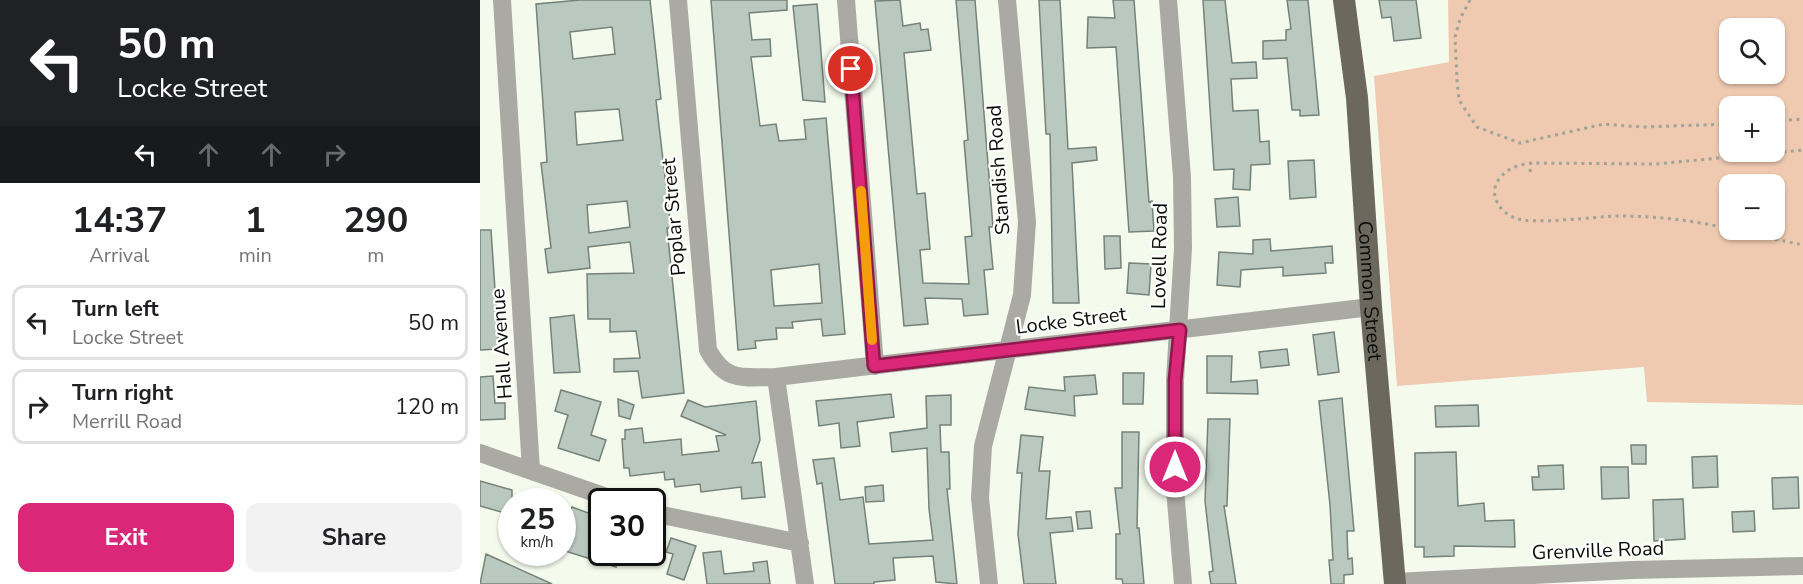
<!DOCTYPE html>
<meta charset="utf-8">
<style>
body{margin:0;font-family:"Nunito Sans",sans-serif;background:#f2f2f2;color:#202124;height:100vh;display:flex;flex-direction:column;font-size:22px;white-space:nowrap}
*{box-sizing:border-box;margin:0}
p{font-size:20px;color:#757577}
.icon{flex:none;width:33px;height:33px;fill:none;stroke:currentColor;stroke-width:2;stroke-linecap:round;stroke-linejoin:round}
.map{position:relative;flex:1;overflow:hidden}
.side{display:flex;flex-direction:column;background:#fff;width:480px}
.side>*{flex:none}
.top-card{background:#202124;color:#fff;overflow:hidden}
.tools{position:absolute;left:1239px;top:18px;display:grid;gap:12px}
.tools a{display:grid;place-items:center;width:66px;height:66px;border-radius:12px;background:#fff;box-shadow:0 2px 4px #0004;font-size:30px}
.speed{position:absolute;left:18px;top:488px;display:flex;gap:12px;font-size:30px;font-weight:700;text-align:center}
.speed>*{display:grid;place-content:center;width:78px;height:78px;border-radius:50%;background:#fff;box-shadow:0 2px 4px #0004;line-height:1}
.speed small{font-size:15px;font-weight:400}
.speed .limit{border:3px solid #111;border-radius:9px;background:#fff;color:#111}
.pin{position:absolute;display:grid;place-items:center;width:51px;height:51px;color:#fff;margin:-26px;border:3px solid #fff;border-radius:50%;box-shadow:0 2px 6px #0007}
.me{position:absolute;width:66px;margin:-33px;rotate:0deg;stroke-linejoin:round;filter:drop-shadow(0 0 4px #0008)}
.turn{display:flex;align-items:center;gap:21px;height:126px;padding:0 18px;font-size:27px}
.turn .icon{width:78px;height:78px;stroke-width:2.5}
.turn b{display:block;font-size:42px;line-height:51px}
.lanes{display:flex;align-items:center;height:57px;padding:0 18px;background:#0003;justify-content:center;gap:30px;direction:ltr}
.lanes .off{opacity:.35}
.eta{display:flex;justify-content:space-evenly;align-items:center;height:102px;text-align:center}
.eta b{font-size:36px;font-weight:700;line-height:42px}
.primary-button{display:flex;gap:12px;margin-top:auto;padding:12px 18px}
.primary-button a{flex:1;height:69px;border-radius:12px;background:#db2777;color:#fff;font-size:24px;font-weight:700;line-height:69px;text-align:center}
.primary-button a+a{background:#f2f2f2;color:#202124}
ul{padding:0;list-style:none}
li{display:flex;align-items:center;gap:18px;height:75px;margin:0 12px 9px;padding:0 6px;border:3px solid #e0e0e0;border-radius:12px}
li div{flex:1}
li b{display:block;font-size:22px}
li em{font-style:normal}
main{display:flex;flex:1;min-height:0}
.map>svg:first-child{display:block}
.green{fill:#f0cab0;fill-rule:evenodd}
.building{fill:#bac9c0;stroke:#74827a;stroke-width:1.5;fill-rule:evenodd}
.lines{fill:none;stroke-linecap:round;stroke-linejoin:round}
.path{stroke:#9fa499;stroke-width:3;stroke-dasharray:3 4.5;stroke-linecap:butt}
.minor{stroke:#aba9a3;stroke-width:18}
.major{stroke:#6c685e;stroke-width:22}
.route-casing{stroke:#8e194d;stroke-width:15}
.route{stroke:#db2777;stroke-width:10}
.slow{stroke:#f59e0b;stroke-width:10}
.labels{text-anchor:middle;stroke-width:4.5;stroke-linejoin:round;paint-order:stroke}
.street-label{font-size:20px;fill:#0b0d08;stroke:#fff}
</style>
<main>
<section class="side">
<div class="top-card">
<div class="turn"><svg class="icon" aria-label="left" viewBox="0 0 24 24"><path d="M17 20v-9H6M10 6l-5 5 5 5"/></svg><div><b>50 m</b>Locke Street</div></div>
<div class="lanes"><svg class="icon" aria-label="left" viewBox="0 0 24 24"><path d="M17 20v-9H6M10 6l-5 5 5 5"/></svg><svg class="icon off" aria-label="ahead" viewBox="0 0 24 24"><path d="M12 20V5M6 11l6-6 6 6"/></svg><svg class="icon off" aria-label="ahead" viewBox="0 0 24 24"><path d="M12 20V5M6 11l6-6 6 6"/></svg><svg class="icon off" aria-label="right" viewBox="0 0 24 24"><path d="M7 20v-9h11M14 6l5 5-5 5"/></svg></div>
</div>
<div class="eta">
<div><b>14:37</b><p>Arrival</p></div>
<div><b>1</b><p>min</p></div>
<div><b>290</b><p>m</p></div>
</div>
<ul>
<li><svg class="icon" aria-label="left" viewBox="0 0 24 24"><path d="M17 20v-9H6M10 6l-5 5 5 5"/></svg><div><b>Turn left</b><p>Locke Street</p></div><em>50 m</em></li>
<li><svg class="icon" aria-label="right" viewBox="0 0 24 24"><path d="M7 20v-9h11M14 6l5 5-5 5"/></svg><div><b>Turn right</b><p>Merrill Road</p></div><em>120 m</em></li>
</ul>
<div class="primary-button"><a>Exit</a><a>Share</a></div>
</section>
<div class="map">
<svg width="1323" height="584" viewBox="0 0 1323 584">
<rect width="100%" height="100%" fill="#f4faec"/>
<path class="green" d="M 968,0 L 1323,0 L 1323,405 L 1167,402 L 1164,367 L 917,386 L 894,76 L 969,62 ZM 1294,28 L 1294,74 L 1250,74 L 1250,28 ZM 1250,106 L 1294,106 L 1294,152 L 1250,152 ZM 1250,184 L 1294,184 L 1294,230 L 1250,230 Z"/>
<path class="building" d="M 100,0 L 170,0 L 181,99 L 176,100 L 191,228 L 187,228 L 204,393 L 162,398 L 158,371 L 134,372 L 134,359 L 160,358 L 156,331 L 130,332 L 130,319 L 108,319 L 107,274 L 154,273 L 150,242 L 108,247 L 110,268 L 68,273 L 65,249 L 71,248 L 61,163 L 67,162 L 56,4 ZM 132,27 L 135,54 L 93,59 L 90,32 ZM 139,109 L 143,140 L 97,145 L 95,112 ZM 147,201 L 150,227 L 109,233 L 107,205 Z
M 231,0 L 307,0 L 307,10 L 269,13 L 272,40 L 290,39 L 291,56 L 271,57 L 280,126 L 296,124 L 299,141 L 326,139 L 324,120 L 346,118 L 365,334 L 343,336 L 341,319 L 312,322 L 313,328 L 296,328 L 297,339 L 275,341 L 276,348 L 258,350 ZM 339,264 L 342,303 L 294,306 L 291,270 Z
M 420,0 L 423,26 L 440,23 L 441,30 L 448,29 L 451,50 L 424,53 L 437,194 L 445,193 L 450,249 L 440,250 L 443,283 L 489,284 L 485,237 L 492,236 L 484,141 L 488,140 L 476,0 L 495,0 L 513,227 L 509,227 L 513,269 L 504,270 L 508,314 L 484,316 L 482,299 L 445,298 L 448,324 L 424,326 L 395,1 Z
M 559,0 L 580,0 L 588,149 L 616,147 L 617,160 L 592,163 L 599,303 L 573,303 L 570,134 L 566,134 Z
M 633,0 L 654,0 L 669,202 L 672,201 L 674,231 L 649,232 L 636,47 L 607,48 L 608,17 L 635,18 Z
M 723,0 L 745,0 L 752,63 L 776,62 L 777,78 L 751,79 L 753,111 L 778,110 L 780,142 L 789,141 L 790,164 L 771,165 L 770,190 L 753,189 L 754,169 L 734,170 Z
M 807,0 L 828,0 L 839,115 L 820,116 L 820,110 L 812,110 L 807,58 L 783,59 L 783,41 L 806,40 L 806,30 L 811,29 Z
M 899,0 L 936,0 L 941,38 L 914,41 L 911,17 L 902,18 Z
M 337,4 L 340,39 L 345,102 L 323,100 L 313,6 Z
M 834,160 L 836,197 L 810,199 L 808,161 Z
M 758,197 L 760,226 L 737,227 L 735,199 Z
M 0,230 L 11,230 L 19,349 L 0,350 Z
M 624,236 L 640,236 L 641,268 L 625,269 Z
M 790,239 L 791,251 L 852,246 L 853,263 L 845,263 L 846,273 L 803,276 L 803,267 L 761,270 L 760,287 L 737,285 L 739,252 L 773,254 L 773,240 Z
M 649,263 L 671,264 L 669,295 L 647,293 Z
M 94,315 L 100,372 L 74,373 L 70,318 Z
M 854,332 L 859,372 L 838,375 L 833,335 Z
M 807,349 L 809,365 L 781,368 L 779,352 Z
M 727,356 L 752,356 L 751,382 L 777,380 L 778,394 L 727,393 Z
M 643,373 L 664,373 L 663,404 L 643,404 Z
M 615,375 L 617,394 L 594,396 L 595,416 L 545,409 L 549,387 L 585,391 L 584,377 Z
M 13,376 L 15,403 L 25,403 L 25,419 L 0,420 L 0,377 Z
M 81,390 L 121,402 L 111,435 L 126,440 L 119,461 L 78,448 L 88,415 L 75,411 Z
M 411,394 L 414,417 L 377,422 L 380,446 L 361,448 L 359,423 L 339,426 L 336,401 Z
M 471,395 L 471,425 L 460,425 L 461,452 L 469,452 L 470,489 L 467,489 L 477,584 L 456,582 L 453,556 L 413,558 L 415,580 L 394,582 L 394,584 L 355,584 L 342,483 L 337,484 L 333,460 L 354,458 L 360,500 L 383,497 L 389,544 L 453,540 L 449,509 L 447,448 L 412,452 L 410,433 L 447,428 L 446,396 Z
M 862,398 L 874,531 L 867,531 L 868,559 L 872,558 L 873,574 L 864,575 L 864,584 L 851,584 L 849,560 L 853,560 L 850,505 L 839,401 Z
M 138,399 L 154,405 L 150,419 L 139,416 Z
M 208,400 L 225,407 L 276,401 L 280,440 L 272,463 L 281,462 L 285,497 L 262,499 L 261,487 L 221,492 L 220,484 L 195,487 L 194,479 L 185,480 L 184,472 L 150,476 L 149,468 L 144,468 L 142,439 L 145,439 L 145,430 L 162,428 L 164,443 L 201,439 L 202,455 L 239,451 L 236,436 L 246,435 L 201,416 Z
M 998,405 L 999,426 L 956,427 L 955,406 Z
M 728,419 L 750,419 L 747,506 L 744,506 L 756,584 L 731,584 L 729,572 L 733,571 L 725,501 Z
M 642,432 L 659,432 L 657,528 L 659,528 L 664,584 L 643,584 L 642,579 L 636,579 L 636,534 L 640,534 L 635,488 L 642,488 Z
M 541,435 L 563,437 L 559,471 L 570,471 L 566,519 L 591,517 L 593,531 L 570,533 L 576,584 L 544,584 L 538,534 L 542,473 L 537,473 Z
M 1151,445 L 1166,445 L 1166,464 L 1152,464 Z
M 976,452 L 978,506 L 1004,503 L 1005,521 L 1034,520 L 1035,547 L 974,546 L 974,556 L 944,557 L 944,547 L 935,547 L 935,453 Z
M 1237,456 L 1238,487 L 1213,488 L 1212,457 Z
M 1083,465 L 1084,489 L 1053,490 L 1052,477 L 1059,477 L 1058,466 Z
M 1121,467 L 1148,467 L 1149,498 L 1122,499 Z
M 1318,477 L 1319,508 L 1293,509 L 1292,478 Z
M 0,481 L 32,490 L 32,515 L 0,506 Z
M 403,485 L 404,501 L 386,502 L 385,487 Z
M 1203,499 L 1205,539 L 1174,541 L 1173,500 Z
M 92,507 L 122,518 L 122,552 L 142,552 L 136,567 L 82,550 L 82,533 Z
M 610,511 L 612,528 L 598,529 L 596,512 Z
M 1274,511 L 1275,531 L 1253,532 L 1252,512 Z
M 191,538 L 216,546 L 204,580 L 187,574 L 193,554 L 186,552 Z
M 241,551 L 244,574 L 274,571 L 273,563 L 287,561 L 290,584 L 227,584 L 223,553 Z
M 6,554 L 72,584 L 0,584 Z"/>
<g class="lines">
<path class="path" d="M 990,0 L 980,19 L 975,37 L 977,80 L 979,100 L 997,127 L 1040,143 L 1124,124 L 1161,127 L 1250,124
M 1294,121 L 1323,119
M 1050,172 L 1051,163
M 1250,229 C 1213,220 1174,216 1136,216 C 1113,217 1053,225 1035,218 C 1019,212 1008,194 1019,179 C 1027,168 1039,165 1051,163 L 1176,164 L 1323,150
M 1251,230 L 1323,245"/>
<path class="minor" d="M 22,0 L 51,470
M 198,0 L 228,350 C 246,383 262,377 296,377 L 891,307
M 366,0 L 395,366
M 688,0 L 702,177 L 703,248 L 695,380 L 695,489 L 703,584
M 296,377 L 325,584
M 0,453 L 138,501
M 172,513 L 320,543
M 915,582 L 1152,570 L 1323,566
M 509,584 L 500,498 L 503,446 L 542,295 L 547,222 L 527,0"/>
<path class="major" id="s1" d="M 864,0 L 877,98 L 891,307 L 915,584"/>
</g>
<g class="lines">
<defs>
<path id="route" d="M 371,69 L 394,366 L 700,330 L 695,380 L 695,467"/>
</defs>
<use href="#route" class="route-casing"/>
<use href="#route" class="route"/>
<path class="slow" d="M 381,191 L 392,340"/>
</g>
<g class="labels">
<g class="street-label">
<text transform="translate(518 170) rotate(-94)" y="7">Standish Road</text>
<text transform="translate(193 217) rotate(-95)" y="7">Poplar Street</text>
<text transform="translate(679 256) rotate(-89)" y="7">Lovell Road</text>
<text dy="7" stroke="none"><textPath href="#s1" startOffset="292">Common Street</textPath></text>
<text transform="translate(591 320) rotate(-7)" y="7">Locke Street</text>
<text transform="translate(21 344) rotate(-94)" y="7">Hall Avenue</text>
<text transform="translate(1118 550) rotate(-2)" y="7">Grenville Road</text>
</g>
</g>
</svg>
<div class="tools">
<a><svg class="icon" aria-label="search" viewBox="0 0 24 24"><circle cx="10" cy="10" r="6"/><path d="M15 15l6 6"/></svg></a>
<a>+</a>
<a>−</a>
</div>
<div class="speed"><div>25<small>km/h</small></div><div class="limit">30</div></div>
<div class="pin" style="left:371px;top:69px;background:#d93025"><svg class="icon" aria-label="arrive" viewBox="0 0 24 24"><path d="M6 21V4h12l-3 4 3 4H6"/></svg></div>
<svg class="me" style="left:695px;top:467px" viewBox="-20 -20 40 40"><circle r="17" fill="#db2777" stroke="#fff" stroke-width="3"/><path d="M0-11L8 9 0 5-8 9z" fill="#fff"/></svg>
</div>
</main>
